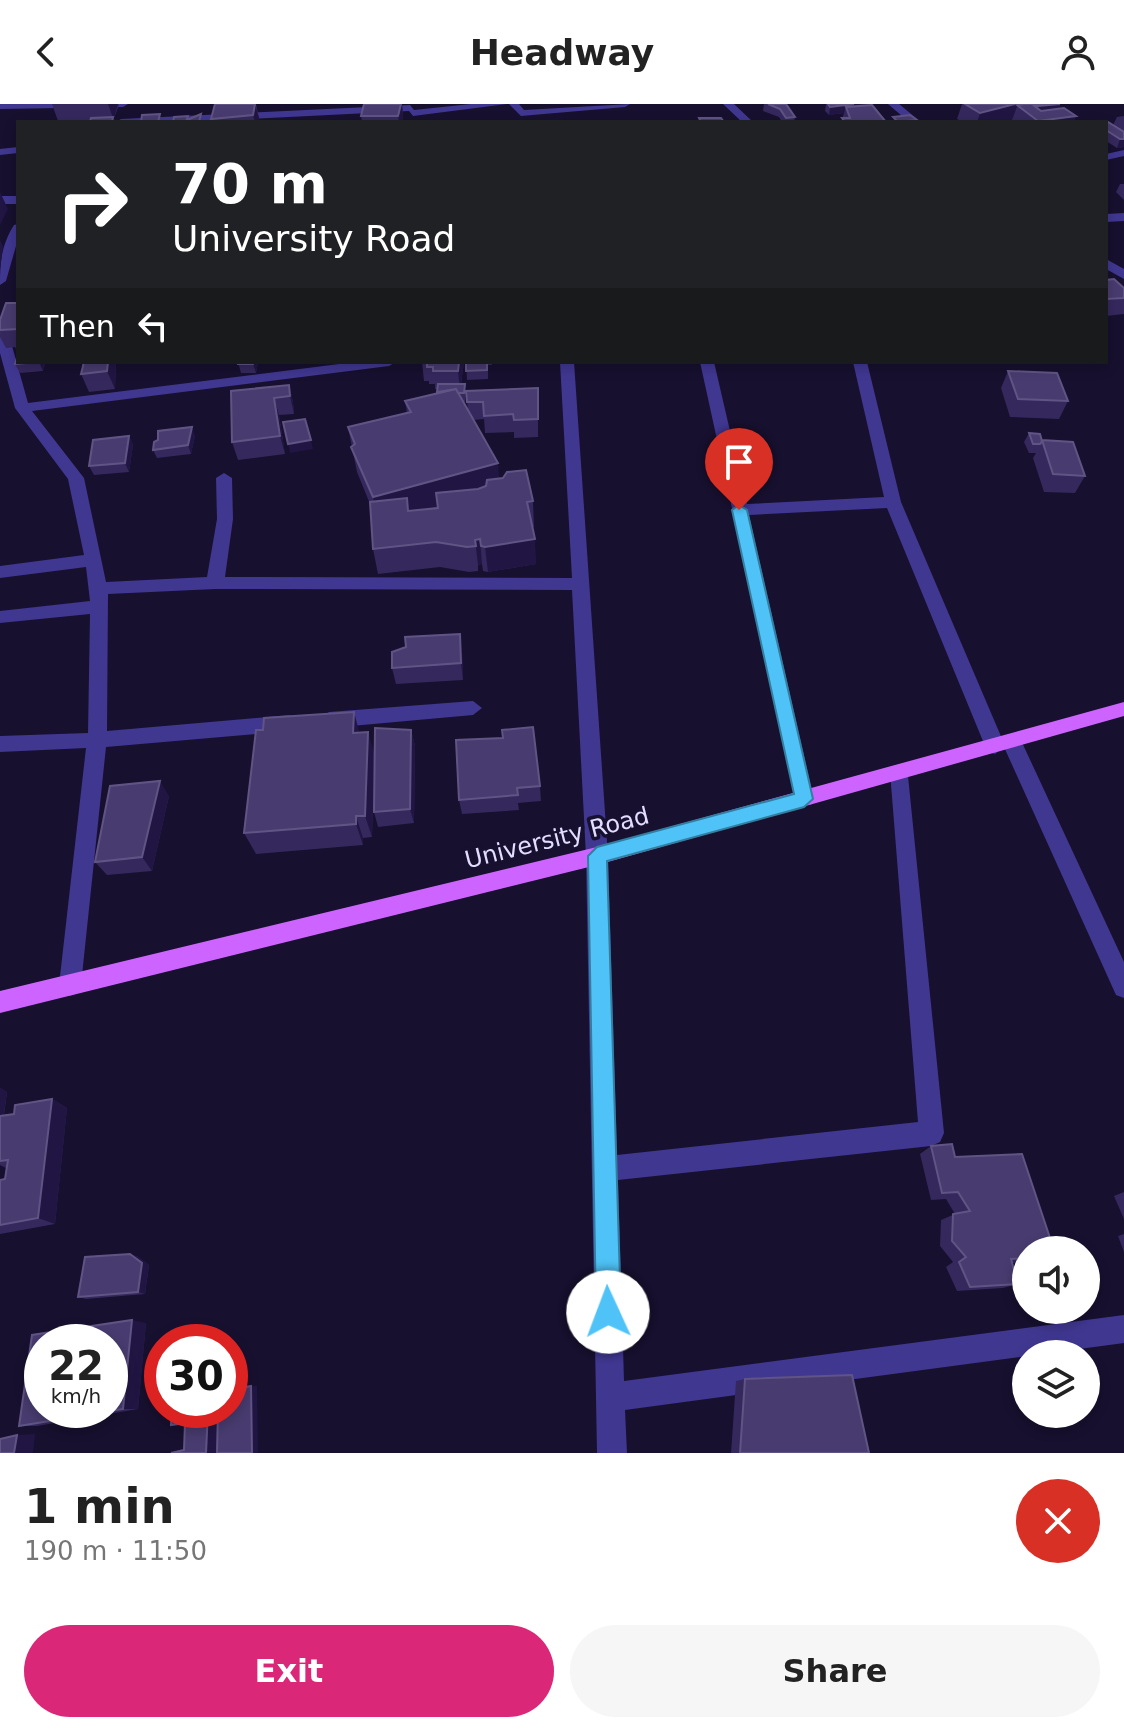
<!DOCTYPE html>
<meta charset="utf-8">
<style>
body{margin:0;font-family:"DejaVu Sans",sans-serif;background:#f6f6f6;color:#222;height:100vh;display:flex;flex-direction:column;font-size:30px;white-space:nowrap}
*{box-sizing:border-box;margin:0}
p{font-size:26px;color:#767676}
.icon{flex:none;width:44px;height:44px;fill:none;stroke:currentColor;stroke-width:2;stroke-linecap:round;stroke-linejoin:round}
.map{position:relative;height:1349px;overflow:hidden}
.panel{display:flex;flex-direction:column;background:#fff;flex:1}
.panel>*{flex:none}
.hud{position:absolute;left:16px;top:16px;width:1092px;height:244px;border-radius:0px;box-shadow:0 4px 12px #0003;background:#202124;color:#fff;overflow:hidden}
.fabs{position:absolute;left:1012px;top:1132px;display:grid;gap:16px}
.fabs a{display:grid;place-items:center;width:88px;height:88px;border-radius:50%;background:#fff;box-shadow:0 4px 12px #0003;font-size:40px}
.speed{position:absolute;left:24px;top:1220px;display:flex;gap:16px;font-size:40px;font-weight:700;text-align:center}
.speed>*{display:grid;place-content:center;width:104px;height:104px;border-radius:50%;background:#fff;box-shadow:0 4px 12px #0003;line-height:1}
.speed small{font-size:20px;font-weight:400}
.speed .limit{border:12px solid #d22;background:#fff;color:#111}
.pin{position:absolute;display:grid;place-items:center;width:68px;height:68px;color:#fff;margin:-82px -34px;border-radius:50% 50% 50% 0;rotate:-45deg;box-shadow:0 0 8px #0007}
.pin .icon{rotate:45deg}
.me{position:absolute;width:88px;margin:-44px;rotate:358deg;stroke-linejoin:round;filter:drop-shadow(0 0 6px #0008)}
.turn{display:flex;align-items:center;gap:28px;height:168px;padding:0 24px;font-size:36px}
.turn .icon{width:104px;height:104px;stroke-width:2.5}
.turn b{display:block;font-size:56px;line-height:68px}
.then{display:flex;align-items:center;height:76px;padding:0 24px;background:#0003;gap:16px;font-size:30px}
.round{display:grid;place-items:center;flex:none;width:84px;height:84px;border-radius:42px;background:#f6f6f6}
.summary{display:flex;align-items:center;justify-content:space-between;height:136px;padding:0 24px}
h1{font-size:48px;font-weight:700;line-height:60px}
.cta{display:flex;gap:16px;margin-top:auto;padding:16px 24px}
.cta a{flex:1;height:92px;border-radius:48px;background:#db2777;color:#fff;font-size:32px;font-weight:700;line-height:92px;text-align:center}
.cta a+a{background:#f6f6f6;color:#222}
header{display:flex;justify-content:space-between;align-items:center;height:104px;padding:0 24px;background:#fff;font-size:36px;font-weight:700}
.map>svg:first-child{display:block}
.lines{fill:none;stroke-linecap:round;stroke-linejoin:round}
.street{fill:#403791;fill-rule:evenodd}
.primary{fill:#ce64ff;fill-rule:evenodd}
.wall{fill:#35285d}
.shaded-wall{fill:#211643}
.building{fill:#483b6f;stroke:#605485;stroke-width:2;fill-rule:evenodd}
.route{fill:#4fc3f7;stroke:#337fa1;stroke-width:2}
.labels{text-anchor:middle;stroke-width:7;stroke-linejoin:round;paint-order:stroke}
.street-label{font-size:24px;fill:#e3ddff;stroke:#17102f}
</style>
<header><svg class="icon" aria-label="back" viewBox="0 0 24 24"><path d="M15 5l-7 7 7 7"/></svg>Headway<svg class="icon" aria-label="person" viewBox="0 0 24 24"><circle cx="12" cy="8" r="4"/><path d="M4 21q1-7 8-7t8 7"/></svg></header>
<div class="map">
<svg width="1124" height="1349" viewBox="0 0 1124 1349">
<rect width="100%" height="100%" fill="#17102f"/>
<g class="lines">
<path class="street" d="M 0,0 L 128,0 L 123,3 L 0,5 Z
M 471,0 L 507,0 L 413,12 L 409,7 L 186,18 L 116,18 L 121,15 L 410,1 L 414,6 Z
M 509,0 L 519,0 L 524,6 L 630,0 L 625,3 L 521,12 Z
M 723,0 L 734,0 L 753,18 L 742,18 Z
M 888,0 L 899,0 L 921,18 L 909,18 Z
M 18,43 L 18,49 L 0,51 L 0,45 Z
M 1124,46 L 1124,52 L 1106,56 L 1106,50 Z
M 0,92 L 18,92 L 18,100 L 0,100 Z
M 1124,109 L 1124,117 L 1106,118 L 1106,110 Z
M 18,120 L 18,135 L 6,177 L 0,181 C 0,158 1,142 14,121 Z
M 1106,155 L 1124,165 L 1124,175 L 1106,165 Z
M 0,220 L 7,224 L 28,299 L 355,258 L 396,258 L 389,262 L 32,307 L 84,374 L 106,478 L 207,473 L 217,415 L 216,374 L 224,369 L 232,374 L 233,415 L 225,473 L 572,474 L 560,258 L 574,258 L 608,752 L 617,1051 L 918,1018 L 890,668 L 893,662 L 907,662 L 944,1029 L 940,1038 L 931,1042 L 618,1076 L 624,1277 L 1124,1211 L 1124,1239 L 625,1306 L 627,1349 L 597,1349 L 586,752 L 572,486 L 215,485 L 108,490 L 107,627 L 290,611 L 300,619 L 290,627 L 106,643 L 81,881 L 78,889 L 70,892 L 62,889 L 59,881 L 86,644 L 0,648 L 0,632 L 88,629 L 90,510 L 0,519 L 0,507 L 90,497 L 86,463 L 0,474 L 0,462 L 84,451 L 68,375 L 15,304 L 0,249 Z
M 700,258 L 714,258 L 747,400 L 884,393 L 853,258 L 867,258 L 901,398 L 1003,637 L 1012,630 L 1019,632 L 1124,858 L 1124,894 L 1116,891 L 1004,643 L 995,650 L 988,648 L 985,642 L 887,404 L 749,411 L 814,695 L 811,701 L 797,701 Z
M 473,597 L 482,604 L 473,611 L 329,624 L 319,616 L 329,608 Z"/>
<path class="primary" d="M 1124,598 L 1124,612 L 597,761 L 0,909 L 0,887 L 597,743 Z"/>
</g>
<path class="wall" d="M 52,0 L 118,0 L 119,1 L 114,14 L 115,18 L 90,18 L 91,16 L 58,17 Z
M 256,0 L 259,14 L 259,18 L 212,18 L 211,15 Z
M 364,0 L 402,0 L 403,12 L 402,18 L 412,18 L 362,18 L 361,12 Z
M 764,0 L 786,0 L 795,13 L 794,18 L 782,18 L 779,13 L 763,7 Z
M 826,0 L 867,0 L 867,1 L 886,18 L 841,18 L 844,9 L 829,11 L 825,7 Z
M 962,0 L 1018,0 L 1017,1 L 1060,0 L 1059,4 L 1076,12 L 1073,18 L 1012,18 L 1012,16 L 1002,18 L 963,18 L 957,15 Z
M 1124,12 L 1124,43 L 1117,44 L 1106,37 L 1106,18 L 1113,21 L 1117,13 Z
M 1120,80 L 1124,80 L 1124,96 L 1116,88 Z
M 1106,176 L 1124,194 L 1124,210 L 1106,212 Z
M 18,199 L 18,250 L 15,243 L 6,244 L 0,233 L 0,216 Z
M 18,258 L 53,258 L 52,259 L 45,260 L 43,267 L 20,269 L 15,260 Z
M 81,258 L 116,258 L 115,285 L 89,288 L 81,270 L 83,262 Z
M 238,258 L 258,258 L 256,269 L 241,269 Z
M 422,258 L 464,258 L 461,280 L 465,280 L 465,298 L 463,298 L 468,306 L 466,287 L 538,284 L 538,333 L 514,334 L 514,328 L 485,329 L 484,315 L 473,316 L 499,374 L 533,397 L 534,423 L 532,423 L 536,460 L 488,468 L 483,467 L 482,460 L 478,461 L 478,467 L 469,468 L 440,463 L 378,470 L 373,445 L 370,400 L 357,368 L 348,323 L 407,309 L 405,297 L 437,289 L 437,285 L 435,285 L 435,280 L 429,280 L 429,277 L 424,277 Z
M 466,258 L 492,258 L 492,261 L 488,261 L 488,275 L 467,276 Z
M 1008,267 L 1068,297 L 1059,315 L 1010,313 L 1001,284 Z
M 289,281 L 293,298 L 294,310 L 279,311 L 285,350 L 238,356 L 232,338 L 231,287 Z
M 1029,329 L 1042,337 L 1085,372 L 1075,389 L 1044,388 L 1033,354 L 1036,349 L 1029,349 L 1024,338 Z
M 129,332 L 133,341 L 129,368 L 94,371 L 89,362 Z
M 195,332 L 191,350 L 157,354 L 153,346 Z
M 462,546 L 463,576 L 396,580 L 392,564 Z
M 411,626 L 415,642 L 414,719 L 378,723 L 374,708 L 374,671 L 372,733 L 363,734 L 363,741 L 256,750 L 244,729 L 360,629 L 375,650 Z
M 456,636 L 540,682 L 541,697 L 518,699 L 519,706 L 462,710 L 459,696 Z
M 169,692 L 152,767 L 107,771 L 95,758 Z
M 0,984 L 7,988 L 4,1011 L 14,1010 L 52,995 L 67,1004 L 55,1120 L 0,1130 L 0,1076 L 5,1075 L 6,1064 L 0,1061 Z
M 931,1042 L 955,1053 L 1026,1146 L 1026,1158 L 1012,1159 L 1018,1180 L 1003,1184 L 957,1187 L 946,1163 L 953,1158 L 940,1142 L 941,1116 L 955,1110 L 946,1095 L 931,1096 L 920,1050 Z
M 1124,1088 L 1124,1115 L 1114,1092 Z
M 1124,1130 L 1124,1148 L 1118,1132 Z
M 137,1152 L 149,1161 L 145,1190 L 86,1195 L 78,1193 Z
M 146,1219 L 138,1305 L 37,1322 L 19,1322 Z
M 745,1275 L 869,1349 L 731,1349 L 736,1277 Z"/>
<path class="shaded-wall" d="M 108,0 L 118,0 L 114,14 L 115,18 L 112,18 L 113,14 Z
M 255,0 L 259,14 L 259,18 L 255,18 L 253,11 Z
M 401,0 L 402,0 L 403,12 L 402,18 L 399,18 L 398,12 Z
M 854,0 L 867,0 L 865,7 L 846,3 L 844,9 L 829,11 L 830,3 Z
M 1015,0 L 1018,0 L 1012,16 L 1002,18 L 977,18 L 980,9 Z
M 1060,0 L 1057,8 L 1035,11 L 1038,2 Z
M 1076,12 L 1073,18 L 1038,18 Z
M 1120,35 L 1124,35 L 1124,43 L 1117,44 Z
M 0,88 L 8,105 L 0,121 Z
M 0,136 L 3,142 L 0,166 Z
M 39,258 L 44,258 L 45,260 L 43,267 Z
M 108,258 L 116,258 L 115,285 L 107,267 Z
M 254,258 L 258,258 L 256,269 L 253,260 Z
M 459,258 L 464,258 L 460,285 L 458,267 Z
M 289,281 L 293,298 L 294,310 L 290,292 Z
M 274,294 L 279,311 L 285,350 L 280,332 Z
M 192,323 L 195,332 L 191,350 L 188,341 Z
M 129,332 L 133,341 L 129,368 L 125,359 Z
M 311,336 L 313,345 L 290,349 L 288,340 Z
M 498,359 L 500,385 L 378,419 L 373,393 Z
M 480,435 L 482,460 L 478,461 L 475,436 Z
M 535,435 L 536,460 L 488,468 L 485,443 Z
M 460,530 L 462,546 L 463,576 L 461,559 Z
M 354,608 L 360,631 L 353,629 Z
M 411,626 L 415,642 L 414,719 L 410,705 Z
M 368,628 L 375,651 L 372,733 L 365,712 Z
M 160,677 L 169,692 L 152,767 L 142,753 Z
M 356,712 L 363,734 L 363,741 L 356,720 Z
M 0,984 L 7,988 L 0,1037 Z
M 52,995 L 67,1004 L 55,1120 L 38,1114 Z
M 130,1150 L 137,1152 L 149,1161 L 145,1190 L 138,1188 Z
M 132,1216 L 146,1219 L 138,1305 L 123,1305 Z
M 230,1267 L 239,1268 L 234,1280 L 230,1282 Z
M 251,1282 L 257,1282 L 258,1349 L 252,1349 Z
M 208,1306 L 220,1306 L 219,1349 L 206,1349 Z
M 35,1330 L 33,1349 L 14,1349 L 17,1331 Z"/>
<path class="building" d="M 215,0 L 255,0 L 253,11 L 211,15 Z
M 364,0 L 401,0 L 398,12 L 361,12 Z
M 768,0 L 786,0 L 795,13 L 786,14 L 780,5 Z
M 828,0 L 854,0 L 830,3 Z
M 965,0 L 1015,0 L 980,9 Z
M 1025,0 L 1032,0 L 1041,7 L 1064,4 L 1076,12 L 1038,17 L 1017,1 Z
M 1035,0 L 1060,0 L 1038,2 Z
M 872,1 L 886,18 L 845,18 L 842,14 L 850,14 L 846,3 Z
M 160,10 L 158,18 L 141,18 L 142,11 Z
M 201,10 L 199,18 L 187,18 L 187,16 Z
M 910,11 L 917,16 L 898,18 L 893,13 Z
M 188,12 L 186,18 L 173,18 L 174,13 Z
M 113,13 L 112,18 L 90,18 L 91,14 Z
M 699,14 L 721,14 L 724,18 L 701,18 Z
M 1106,18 L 1108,18 L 1124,28 L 1124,35 L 1120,35 L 1106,26 Z
M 1114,175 L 1124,184 L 1124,194 L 1106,195 L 1106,176 Z
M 6,199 L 18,199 L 18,225 L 0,226 L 0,216 Z
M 18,251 L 18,258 L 39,258 L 15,260 Z
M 84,258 L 108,258 L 107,267 L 81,270 Z
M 238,258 L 254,258 L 253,260 L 238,260 Z
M 422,258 L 459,258 L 458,267 L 433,267 L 433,263 L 427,263 L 427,259 L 422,259 Z
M 466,258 L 487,258 L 487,266 L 466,267 Z
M 1008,267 L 1057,269 L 1068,297 L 1018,295 Z
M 438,280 L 465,280 L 464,289 L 458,289 L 456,285 L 437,288 Z
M 289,281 L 290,292 L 274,294 L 280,332 L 232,338 L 231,287 Z
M 538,284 L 538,315 L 514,316 L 513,310 L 484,312 L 483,298 L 467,298 L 466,287 Z
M 456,285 L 498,359 L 373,393 L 351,343 L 355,340 L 348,323 L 411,308 L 405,297 Z
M 305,315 L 311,336 L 288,340 L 283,318 Z
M 192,323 L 188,341 L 153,346 L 154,338 L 158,336 L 158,327 Z
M 1029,329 L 1040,330 L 1042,337 L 1040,340 L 1033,340 Z
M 129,332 L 125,359 L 89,362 L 93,336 Z
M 1042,336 L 1073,338 L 1085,372 L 1053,370 Z
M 526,366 L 533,397 L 527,398 L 535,435 L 485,443 L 481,442 L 480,435 L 475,436 L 476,442 L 467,443 L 436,438 L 373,445 L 370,398 L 407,394 L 408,407 L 438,404 L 436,389 L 478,385 L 486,382 L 487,376 L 503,374 L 507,368 Z
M 460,530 L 461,559 L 392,564 L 392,548 L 406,543 L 405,533 Z
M 354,608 L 353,629 L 368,628 L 365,712 L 356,712 L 356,720 L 244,729 L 256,626 L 263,626 L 264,614 Z
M 533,623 L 540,682 L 517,684 L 518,691 L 459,696 L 456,636 L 503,634 L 502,626 Z
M 375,624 L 411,626 L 410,705 L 374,708 Z
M 160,677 L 142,753 L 95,758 L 110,682 Z
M 52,995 L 38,1114 L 0,1121 L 0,1076 L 5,1075 L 8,1056 L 0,1057 L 0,1012 L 14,1010 L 15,1001 Z
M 952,1040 L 955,1053 L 1022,1050 L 1054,1146 L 1026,1146 L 1026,1154 L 1011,1155 L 1018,1180 L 970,1183 L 959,1158 L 966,1153 L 952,1137 L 953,1110 L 970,1107 L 958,1088 L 942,1089 L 931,1042 Z
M 130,1150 L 142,1159 L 138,1188 L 78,1193 L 85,1153 Z
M 132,1216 L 123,1305 L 19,1322 L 32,1231 ZM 42,1238 L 110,1238 L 110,1306 L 42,1306 Z
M 852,1271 L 869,1349 L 740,1349 L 745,1275 Z
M 251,1282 L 252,1349 L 217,1349 L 218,1306 L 230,1306 L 230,1286 Z
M 172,1306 L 208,1306 L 206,1349 L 171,1349 L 184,1346 L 185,1319 L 171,1321 Z
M 17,1331 L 14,1349 L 0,1349 L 0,1335 Z"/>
<path class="route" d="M 739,401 L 747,406 L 813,695 L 804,703 L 607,757 L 621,1208 L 617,1216 L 608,1220 L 600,1216 L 596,1208 L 588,752 L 597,743 L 794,690 L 732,406 Z"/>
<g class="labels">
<g class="street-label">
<text transform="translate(557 734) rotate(-14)" y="8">University Road</text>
</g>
</g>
</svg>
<div class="fabs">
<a><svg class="icon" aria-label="sound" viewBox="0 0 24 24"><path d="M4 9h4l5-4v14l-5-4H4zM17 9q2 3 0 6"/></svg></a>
<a><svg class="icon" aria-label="layers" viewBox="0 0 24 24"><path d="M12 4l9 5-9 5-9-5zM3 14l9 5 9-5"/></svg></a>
</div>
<div class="speed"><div>22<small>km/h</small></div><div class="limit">30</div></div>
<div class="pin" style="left:739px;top:406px;background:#d93025"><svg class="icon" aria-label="arrive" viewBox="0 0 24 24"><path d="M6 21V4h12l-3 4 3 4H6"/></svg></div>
<svg class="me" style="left:608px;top:1208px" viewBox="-20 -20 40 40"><circle r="19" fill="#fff"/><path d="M0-13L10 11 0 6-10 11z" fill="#4fc3f7"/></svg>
<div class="hud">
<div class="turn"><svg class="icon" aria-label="right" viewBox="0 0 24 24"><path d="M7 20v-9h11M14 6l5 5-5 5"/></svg><div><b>70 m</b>University Road</div></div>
<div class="then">Then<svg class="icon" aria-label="left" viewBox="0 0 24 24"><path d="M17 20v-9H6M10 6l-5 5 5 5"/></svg></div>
</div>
</div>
<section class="panel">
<div class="summary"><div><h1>1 min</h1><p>190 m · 11:50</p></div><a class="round" style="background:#d93025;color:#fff"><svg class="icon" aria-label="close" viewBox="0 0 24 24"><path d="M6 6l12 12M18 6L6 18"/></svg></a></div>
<div class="cta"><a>Exit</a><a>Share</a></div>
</section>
